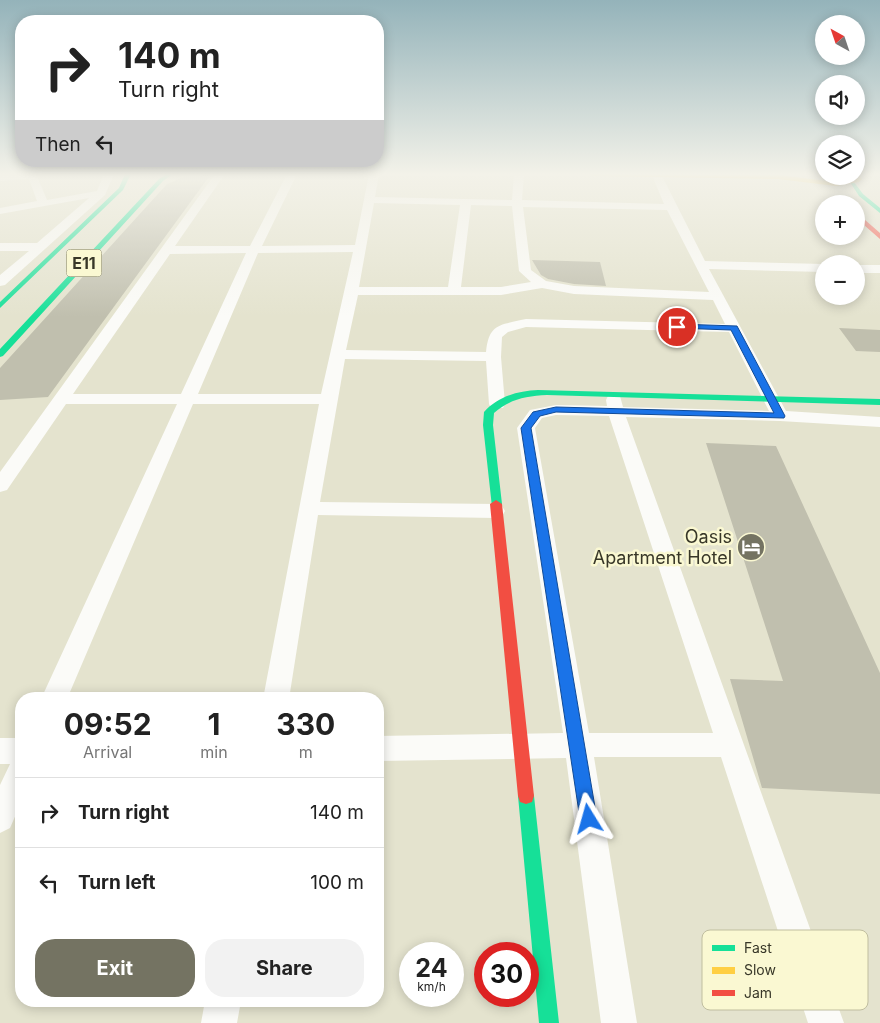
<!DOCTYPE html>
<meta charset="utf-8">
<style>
body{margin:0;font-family:Inter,sans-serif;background:#f2f2f2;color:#222;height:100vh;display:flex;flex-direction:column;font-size:19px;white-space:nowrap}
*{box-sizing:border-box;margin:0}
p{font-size:16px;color:#767676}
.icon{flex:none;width:28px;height:28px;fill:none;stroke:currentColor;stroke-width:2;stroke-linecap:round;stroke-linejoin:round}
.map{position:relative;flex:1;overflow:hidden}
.side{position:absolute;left:15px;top:692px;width:369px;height:315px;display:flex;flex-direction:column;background:#fff;border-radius:20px;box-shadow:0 2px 12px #0003}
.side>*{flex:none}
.banner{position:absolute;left:15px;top:15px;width:369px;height:152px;border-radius:20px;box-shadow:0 2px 12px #0003;background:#fff;color:#222;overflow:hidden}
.needle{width:32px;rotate:320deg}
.buttons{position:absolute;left:815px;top:15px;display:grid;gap:10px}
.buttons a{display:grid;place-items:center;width:50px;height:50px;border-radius:50%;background:#fff;box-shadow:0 2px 12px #0003;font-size:25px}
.speed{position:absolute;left:399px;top:942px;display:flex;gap:10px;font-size:25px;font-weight:700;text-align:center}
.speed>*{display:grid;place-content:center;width:65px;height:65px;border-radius:50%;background:#fff;box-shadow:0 2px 12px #0003;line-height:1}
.speed small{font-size:12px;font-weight:400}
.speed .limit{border:8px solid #d22;background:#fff;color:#111}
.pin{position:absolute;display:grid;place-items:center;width:42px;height:42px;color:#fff;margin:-21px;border:2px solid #fff;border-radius:50%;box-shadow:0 1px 5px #0007}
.me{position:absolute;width:55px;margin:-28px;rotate:352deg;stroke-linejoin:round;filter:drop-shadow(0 0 4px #0008)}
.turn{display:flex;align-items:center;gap:18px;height:105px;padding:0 20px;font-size:22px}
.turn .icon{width:65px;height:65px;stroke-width:2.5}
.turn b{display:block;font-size:35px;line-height:42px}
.then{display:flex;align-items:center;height:48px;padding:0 20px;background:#0003;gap:10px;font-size:19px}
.eta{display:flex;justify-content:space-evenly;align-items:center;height:85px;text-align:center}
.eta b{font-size:30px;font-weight:700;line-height:35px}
.cta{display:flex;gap:10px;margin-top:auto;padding:10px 20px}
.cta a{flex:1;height:58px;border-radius:20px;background:#747362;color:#fff;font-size:20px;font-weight:700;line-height:58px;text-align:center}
.cta a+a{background:#f2f2f2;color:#222}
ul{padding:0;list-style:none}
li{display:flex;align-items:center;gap:15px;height:70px;padding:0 20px;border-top:1px solid #e0e0e0}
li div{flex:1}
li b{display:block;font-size:19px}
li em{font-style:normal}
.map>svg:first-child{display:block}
.building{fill:#c0bfae}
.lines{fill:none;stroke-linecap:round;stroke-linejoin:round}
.street{fill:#fbfbf8;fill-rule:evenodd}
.fast{fill:#16e098;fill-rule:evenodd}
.slow{fill:#ffcf43;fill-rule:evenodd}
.jam{fill:#f24e42;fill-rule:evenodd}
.route{fill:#1a73e8;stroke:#114b97}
.labels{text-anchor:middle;stroke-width:5;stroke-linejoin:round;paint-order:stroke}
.shield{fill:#faf8d2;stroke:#72715b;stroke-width:1}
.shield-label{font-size:16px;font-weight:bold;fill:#383728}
.poi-label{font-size:18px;fill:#383728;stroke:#faf8d2;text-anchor:end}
.key{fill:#faf8d2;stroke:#c0be9f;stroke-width:1}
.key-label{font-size:14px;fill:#383728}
</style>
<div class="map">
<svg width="880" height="1023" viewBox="0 0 880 1023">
<rect width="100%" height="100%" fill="#e4e3ce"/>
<path class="building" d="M 211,174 L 48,397 L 0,400 L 0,368 L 167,184 L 181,178 Z
M 532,260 L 600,262 L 606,286 L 574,284 L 548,279 L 541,275 Z
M 839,328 L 880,330 L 880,352 L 856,351 Z
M 706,443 L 776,446 L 880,673 L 880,794 L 762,788 L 730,679 L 783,681 Z"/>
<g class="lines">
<path class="street" d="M 36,174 L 47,200 L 97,191 L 104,174 L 114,174 L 105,195 L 5,285 L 0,286 L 0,275 L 29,251 L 0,251 L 0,243 L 37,243 L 89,198 L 0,214 L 0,208 L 37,201 L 29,179 L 0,181 L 0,175 Z
M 215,174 L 225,174 L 175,246 L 250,246 L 287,174 L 297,174 L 262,246 L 355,245 L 369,174 L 379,174 L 375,197 L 512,200 L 514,174 L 524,174 L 522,200 L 664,204 L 652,175 L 661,174 L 705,261 L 824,264 L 824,272 L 709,269 L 786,411 L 880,417 L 880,427 L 780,421 L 626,417 L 844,1023 L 808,1023 L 721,757 L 594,757 L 637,1023 L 601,1023 L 566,758 L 378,761 L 378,736 L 563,733 L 517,428 L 530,410 L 556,405 L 607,406 L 606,400 L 608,396 L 620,396 L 623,407 L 769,411 L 729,332 L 526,327 L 508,332 L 502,337 L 501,357 L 505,404 L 503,408 L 491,408 L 489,404 L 486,361 L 345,359 L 320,502 L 495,504 L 502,506 L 505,511 L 502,516 L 495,518 L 318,515 L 289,699 L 263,699 L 319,404 L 193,404 L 67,699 L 41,699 L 177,404 L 66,404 L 7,490 L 0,492 L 0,472 ZM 374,203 L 460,205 L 448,287 L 359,287 ZM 471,205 L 512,206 L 519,271 L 531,282 L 501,287 L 461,287 ZM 523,207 L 667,210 L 709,292 L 574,286 L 546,281 L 531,270 ZM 353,252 L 321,394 L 198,394 L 258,253 ZM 246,253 L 181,394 L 73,394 L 170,254 ZM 542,288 L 574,294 L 713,300 L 725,324 L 526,319 C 500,325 489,323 486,352 L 346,350 L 358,295 L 501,295 ZM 556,415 L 609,416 L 713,733 L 589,733 L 535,428 L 542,418 Z
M 856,265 L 880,265 L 880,273 L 856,273 Z
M 0,738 L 21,738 L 21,803 L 10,828 L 0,833 L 0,785 L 10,764 L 0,764 Z
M 205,1001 L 241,1001 L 237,1023 L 201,1023 Z"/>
<path class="fast" d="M 125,174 L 131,174 L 123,190 L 0,308 L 0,302 L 119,188 Z
M 167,174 L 173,174 L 163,181 L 3,356 L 0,357 L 0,349 L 159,179 Z
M 850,182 L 854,182 L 863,194 L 880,208 L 880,213 L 859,196 Z
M 538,390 L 880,399 L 880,405 L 547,395 C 526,396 510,399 494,413 L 493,425 L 502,504 L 500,507 L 492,507 L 483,425 L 484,412 C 498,396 518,391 538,390 Z
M 526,788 L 532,790 L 534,796 L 559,1023 L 539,1023 L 518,796 L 520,790 Z"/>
<path class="slow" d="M 589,174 L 778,175 L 836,182 L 855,180 L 855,176 L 859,174 L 862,179 L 859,182 L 836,186 L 778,179 L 592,176 Z"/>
<path class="jam" d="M 856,212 L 880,233 L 880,239 L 856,218 Z
M 496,500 L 502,504 L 534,796 L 532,802 L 526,804 L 520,802 L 518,796 L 490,504 Z"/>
</g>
<linearGradient id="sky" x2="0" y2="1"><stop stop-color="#94b3ba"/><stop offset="0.55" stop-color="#f3f2e9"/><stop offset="1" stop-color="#f3f2e9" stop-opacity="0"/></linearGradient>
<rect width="880" height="317" fill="url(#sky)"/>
<path class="route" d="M 677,324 L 737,326 L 785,416 L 784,418 L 556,412 L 540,416 L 531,428 L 597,819 L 595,825 L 589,827 L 583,825 L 580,819 L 521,428 L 533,412 L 556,407 L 774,413 L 731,330 L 675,328 L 675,325 Z"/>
<defs>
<symbol id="hotel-disc" viewBox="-11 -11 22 22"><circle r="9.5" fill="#747362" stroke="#faf8d2"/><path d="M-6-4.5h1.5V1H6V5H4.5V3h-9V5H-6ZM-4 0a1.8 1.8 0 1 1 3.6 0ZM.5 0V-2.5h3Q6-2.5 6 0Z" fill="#fff"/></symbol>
</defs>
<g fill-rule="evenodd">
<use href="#hotel-disc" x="735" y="531" width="32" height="32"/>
</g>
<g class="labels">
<rect class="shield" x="66.5" y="249.5" width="35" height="27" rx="4"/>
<g class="shield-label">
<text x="84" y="269">E11</text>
</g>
<g class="poi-label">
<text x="732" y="543">Oasis<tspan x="732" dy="21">Apartment Hotel</tspan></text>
</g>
</g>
<rect x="702" y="930" width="166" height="80" rx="8" class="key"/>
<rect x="712" y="945" width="23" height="6" fill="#16e098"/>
<rect x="712" y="967" width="23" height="7" fill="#ffcf43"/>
<rect x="712" y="990" width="23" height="6" fill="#f24e42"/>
<g class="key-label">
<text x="744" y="953">Fast</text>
<text x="744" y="975">Slow</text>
<text x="744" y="998">Jam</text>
</g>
</svg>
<div class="buttons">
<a><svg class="needle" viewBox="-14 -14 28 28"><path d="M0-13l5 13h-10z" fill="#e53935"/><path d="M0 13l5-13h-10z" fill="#767676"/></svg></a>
<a><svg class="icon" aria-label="sound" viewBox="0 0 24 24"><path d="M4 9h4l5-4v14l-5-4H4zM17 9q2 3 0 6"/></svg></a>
<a><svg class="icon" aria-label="layers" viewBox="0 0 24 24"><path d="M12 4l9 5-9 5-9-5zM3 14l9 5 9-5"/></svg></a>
<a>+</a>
<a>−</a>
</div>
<div class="speed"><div>24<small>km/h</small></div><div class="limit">30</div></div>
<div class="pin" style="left:677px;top:327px;background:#d93025"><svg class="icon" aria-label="arrive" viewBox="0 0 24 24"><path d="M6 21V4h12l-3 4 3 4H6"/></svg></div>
<svg class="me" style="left:589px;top:819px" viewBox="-20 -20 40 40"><path d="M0-17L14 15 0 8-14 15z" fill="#1a73e8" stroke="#fff" stroke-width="4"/></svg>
<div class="banner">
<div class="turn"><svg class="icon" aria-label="right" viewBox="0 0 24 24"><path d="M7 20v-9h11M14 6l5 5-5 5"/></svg><div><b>140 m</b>Turn right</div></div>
<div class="then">Then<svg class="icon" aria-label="left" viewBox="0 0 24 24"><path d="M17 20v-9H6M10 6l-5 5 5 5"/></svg></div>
</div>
<section class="side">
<div class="eta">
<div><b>09:52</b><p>Arrival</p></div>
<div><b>1</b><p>min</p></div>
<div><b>330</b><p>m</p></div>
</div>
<ul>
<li><svg class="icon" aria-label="right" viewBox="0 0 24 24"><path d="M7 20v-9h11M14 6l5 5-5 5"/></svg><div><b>Turn right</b></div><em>140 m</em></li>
<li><svg class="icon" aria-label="left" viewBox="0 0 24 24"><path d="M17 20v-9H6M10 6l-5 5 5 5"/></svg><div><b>Turn left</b></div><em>100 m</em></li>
</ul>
<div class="cta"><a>Exit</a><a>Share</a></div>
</section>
</div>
